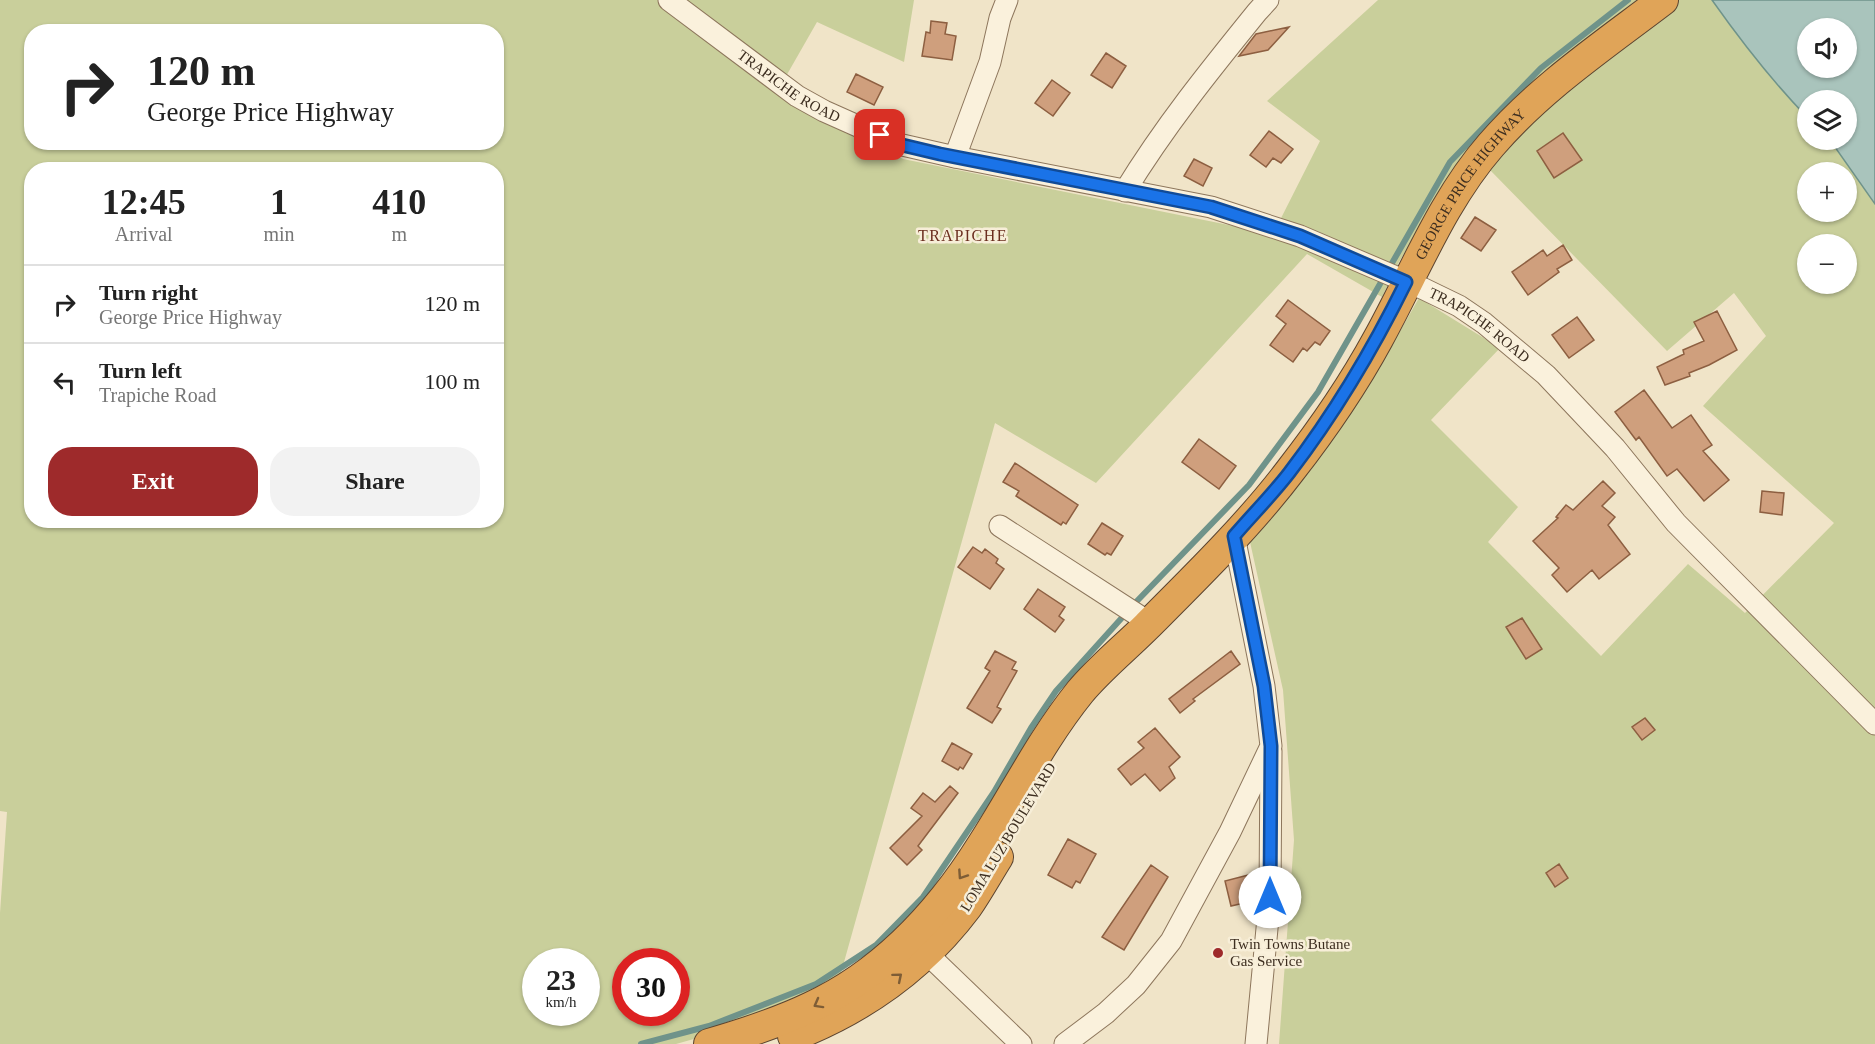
<!DOCTYPE html>
<meta charset="utf-8">
<style>
body{margin:0;font-family:"Times New Roman",serif;background:#f2f2f2;color:#222;height:100vh;display:flex;flex-direction:column;font-size:22px;white-space:nowrap}
*{box-sizing:border-box;margin:0}
p{font-size:20px;color:#767676}
.icon{flex:none;width:33px;height:33px;fill:none;stroke:currentColor;stroke-width:2;stroke-linecap:round;stroke-linejoin:round}
.map{position:relative;flex:1;overflow:hidden}
.details{position:absolute;left:24px;top:162px;width:480px;height:366px;display:flex;flex-direction:column;background:#fff;border-radius:24px;box-shadow:0 2px 4px #0004}
.details>*{flex:none}
.hud{position:absolute;left:24px;top:24px;width:480px;height:126px;border-radius:24px;box-shadow:0 2px 4px #0004;background:#fff;color:#222;overflow:hidden}
.controls{position:absolute;left:1797px;top:18px;display:grid;gap:12px}
.controls a{display:grid;place-items:center;width:60px;height:60px;border-radius:50%;background:#fff;box-shadow:0 2px 4px #0004;font-size:30px}
.speed{position:absolute;left:522px;top:948px;display:flex;gap:12px;font-size:30px;font-weight:700;text-align:center}
.speed>*{display:grid;place-content:center;width:78px;height:78px;border-radius:50%;background:#fff;box-shadow:0 2px 4px #0004;line-height:1}
.speed small{font-size:15px;font-weight:400}
.speed .limit{border:9px solid #d22;background:#fff;color:#111}
.pin{position:absolute;display:grid;place-items:center;width:51px;height:51px;color:#fff;margin:-26px;border-radius:12px;box-shadow:0 3px 9px #0006}
.me{position:absolute;width:66px;margin:-33px;rotate:0deg;stroke-linejoin:round;filter:drop-shadow(0 0 4px #0008)}
.turn{display:flex;align-items:center;gap:21px;height:126px;padding:0 24px;font-size:27px}
.turn .icon{width:78px;height:78px;stroke-width:2.5}
.turn b{display:block;font-size:42px;line-height:51px}
.eta{display:flex;justify-content:space-evenly;align-items:center;height:102px;text-align:center}
.eta b{font-size:36px;font-weight:700;line-height:42px}
.button{display:flex;gap:12px;margin-top:auto;padding:12px 24px}
.button a{flex:1;height:69px;border-radius:24px;background:#9e2a2b;color:#fff;font-size:24px;font-weight:700;line-height:69px;text-align:center}
.button a+a{background:#f2f2f2;color:#222}
ul{padding:0;list-style:none}
li{display:flex;align-items:center;gap:18px;height:78px;padding:0 24px;border-top:2px solid #e0e0e0}
li div{flex:1}
li b{display:block;font-size:22px}
li em{font-style:normal}
.map>svg:first-child{display:block}
.green{fill:#c9cf9b;fill-rule:evenodd}
.water{fill:#a9c4bc;stroke:#6f938a;stroke-width:1.5;fill-rule:evenodd}
.lines{fill:none;stroke-linecap:round;stroke-linejoin:round}
.stream{stroke:#6f938a;stroke-width:6}
.building{fill:#cf9f7d;stroke:#8d5f41;stroke-width:1.5}
.minor-casing{stroke:#8d765c;stroke-width:23}
.highway-casing{stroke:#5b4430;stroke-width:32}
.minor{stroke:#faf1dc;stroke-width:21}
.highway{stroke:#e0a458;stroke-width:30}
.oneway{stroke:#7e5d36}
.route-casing{stroke:#114b97;stroke-width:15}
.route{stroke:#1a73e8;stroke-width:10}
.poi-dot{fill:#9e2a2b;stroke:#f7eed8;stroke-width:2}
.labels{text-anchor:middle;stroke-width:5;stroke-linejoin:round;paint-order:stroke}
.street-label{font-size:15px;fill:#3d2e20;stroke:#f7eed8}
.poi-label{font-size:15px;fill:#3d2e20;stroke:#f7eed8;text-anchor:start}
.neighbourhood-label{font-size:16px;letter-spacing:1.5px;fill:#6b2e1e;stroke:#f7eed8}
</style>
<div class="map">
<svg width="1875" height="1044" viewBox="0 0 1875 1044">
<rect width="100%" height="100%" fill="#f0e4c8"/>
<path class="green" d="M 0,0 L 914,0 L 904,62 L 817,22 L 777,92 L 903,159 L 1273,234 L 1320,141 L 1267,101 L 1378,0 L 1712,0 C 1741,41 1772,81 1807,117 L 1808,140 L 1830,140 L 1875,204 L 1875,1044 L 1279,1044 L 1294,840 L 1283,690 L 1250,542 C 1319,470 1370,384 1419,298 L 1500,348 L 1431,420 L 1518,507 L 1488,542 L 1601,656 L 1688,564 L 1745,613 L 1834,523 L 1703,406 L 1766,336 L 1734,293 L 1667,351 L 1490,170 L 1526,128 L 1590,37 L 1511,101 L 1462,157 L 1399,262 L 1382,297 L 1307,254 L 1096,483 L 995,423 L 839,980 L 726,1030 L 676,1044 L 0,1044 L 0,913 L 7,812 L 0,811 ZM 32,32 L 496,32 L 496,142 L 32,142 ZM 32,170 L 496,170 L 496,520 L 32,520 ZM 1808,172 L 1846,172 L 1846,212 L 1808,212 ZM 1808,244 L 1846,244 L 1846,284 L 1808,284 ZM 536,962 L 586,962 L 586,1012 L 536,1012 ZM 626,962 L 676,962 L 676,1012 L 626,1012 Z"/>
<path class="water" d="M 1712,0 L 1875,0 L 1875,204 L 1830,140 L 1846,140 L 1846,100 L 1808,100 L 1807,117 C 1772,81 1741,41 1712,0 ZM 1808,28 L 1846,28 L 1846,68 L 1808,68 Z"/>
<g class="lines">
<path class="stream" d="M 641,1044 L 709,1026 L 816,984 L 876,945 L 923,897 L 994,792 L 1031,728 L 1056,691 L 1137,601 L 1249,485 L 1318,392 L 1450,162 L 1541,68 L 1628,0"/>
</g>
<path class="building" d="M 931,21 L 947,23 L 945,34 L 956,36 L 952,60 L 922,56 L 926,32 L 930,33 Z
M 1289,27 L 1268,50 L 1239,56 L 1256,34 Z
M 1106,53 L 1126,66 L 1112,88 L 1091,75 Z
M 856,74 L 883,87 L 874,105 L 847,92 Z
M 1052,80 L 1070,93 L 1053,116 L 1035,103 Z
M 1269,131 L 1293,149 L 1281,163 L 1273,158 L 1266,167 L 1250,155 Z
M 1563,133 L 1582,160 L 1554,178 L 1537,151 Z
M 1194,159 L 1212,168 L 1203,186 L 1184,176 Z
M 1475,217 L 1496,230 L 1481,251 L 1461,238 Z
M 1563,245 L 1572,260 L 1557,269 L 1559,272 L 1528,295 L 1512,272 L 1543,250 L 1547,256 Z
M 1288,300 L 1330,331 L 1320,345 L 1315,342 L 1307,351 L 1303,348 L 1293,362 L 1270,345 L 1286,324 L 1276,316 Z
M 1717,311 L 1737,350 L 1709,365 L 1689,373 L 1690,376 L 1665,385 L 1657,367 L 1684,354 L 1683,350 L 1704,341 L 1694,322 Z
M 1577,317 L 1594,340 L 1569,358 L 1552,335 Z
M 1644,390 L 1672,428 L 1691,415 L 1712,445 L 1703,451 L 1729,480 L 1704,501 L 1677,469 L 1667,476 L 1639,437 L 1636,440 L 1615,412 Z
M 1199,439 L 1236,466 L 1219,489 L 1182,462 Z
M 1015,463 L 1078,505 L 1066,524 L 1063,522 L 1061,525 L 1016,496 L 1019,491 L 1003,482 Z
M 1603,481 L 1615,493 L 1602,506 L 1615,517 L 1608,525 L 1630,554 L 1599,579 L 1592,570 L 1567,592 L 1552,575 L 1559,568 L 1533,541 L 1558,518 L 1556,517 L 1566,505 L 1573,510 Z
M 1762,491 L 1784,493 L 1782,515 L 1760,512 Z
M 1102,523 L 1123,536 L 1111,555 L 1107,553 L 1105,555 L 1088,544 Z
M 973,547 L 982,553 L 985,549 L 998,559 L 996,563 L 1004,569 L 990,589 L 958,567 Z
M 1038,589 L 1065,607 L 1059,616 L 1064,620 L 1055,632 L 1024,609 Z
M 1522,618 L 1542,649 L 1526,659 L 1506,627 Z
M 995,651 L 1016,662 L 1012,669 L 1017,671 L 1000,701 L 997,707 L 1001,709 L 992,723 L 967,708 L 990,671 L 985,668 Z
M 1231,651 L 1240,664 L 1193,699 L 1195,701 L 1180,713 L 1169,699 Z
M 1645,718 L 1655,730 L 1642,740 L 1632,727 Z
M 1155,728 L 1180,757 L 1169,767 L 1175,778 L 1160,791 L 1145,774 L 1131,785 L 1118,769 L 1144,748 L 1138,742 Z
M 952,743 L 972,754 L 963,769 L 960,767 L 958,770 L 942,761 Z
M 950,786 L 958,793 L 918,846 L 922,850 L 907,865 L 890,848 L 922,816 L 911,808 L 923,793 L 935,802 Z
M 1068,839 L 1096,854 L 1080,883 L 1076,881 L 1072,888 L 1048,875 Z
M 1559,864 L 1568,878 L 1555,887 L 1546,873 Z
M 1151,865 L 1168,877 L 1124,950 L 1102,937 Z
M 1256,873 L 1257,900 L 1231,906 L 1225,881 Z"/>
<g class="lines">
<defs>
<g id="minor">
<path id="s1" d="M 669,0 L 797,96 L 824,111 L 898,144 L 955,157 L 1211,207 L 1300,236 L 1424,289 L 1459,306 L 1484,323 L 1546,375 L 1615,448 L 1676,523 L 1875,724"/>
<path d="M 955,157 L 990,62 L 1000,18 L 1007,0"/>
<path d="M 1125,191 C 1164,127 1210,70 1257,12 L 1268,0"/>
<path d="M 1000,526 L 1150,623"/>
<path d="M 918,945 L 1021,1044"/>
<path d="M 1065,1044 L 1106,1013 L 1136,985 L 1171,941 L 1230,832 L 1271,746 L 1264,686 L 1234,536"/>
<path d="M 1256,1044 L 1270,897 L 1271,751"/>
</g>
<g id="highway">
<path d="M 793,1036 C 862,1009 922,967 967,907 C 978,891 988,873 998,857"/>
<path id="s2" d="M 709,1044 C 743,1034 778,1023 811,1007 C 884,973 940,912 982,845 C 1015,794 1042,739 1080,692 C 1100,668 1125,648 1147,626 C 1195,578 1249,525 1290,471 C 1322,430 1353,385 1378,339 C 1414,274 1442,201 1491,145 C 1540,88 1604,45 1663,0"/>
</g>
</defs>
<use href="#minor" class="minor-casing"/>
<use href="#highway" class="highway-casing"/>
<use href="#minor" class="minor"/>
<use href="#highway" class="highway"/>
</g>
<defs><path id="oneway-chevron" d="M-2-3.5L2.5 0L-2 3.5" fill="none" stroke-width="1.6" stroke-linecap="round" stroke-linejoin="round" transform="scale(1.5)"/></defs>
<g class="oneway">
<use href="#oneway-chevron" transform="translate(962 875) rotate(124)"/>
<use href="#oneway-chevron" transform="translate(898 977) rotate(-40)"/>
<use href="#oneway-chevron" transform="translate(818 1004) rotate(151)"/>
</g>
<g class="lines">
<defs>
<path id="route" d="M 880,135 L 898,144 L 940,154 L 1211,207 L 1300,236 L 1406,282 C 1373,349 1335,413 1289,473 C 1272,495 1252,515 1234,536 L 1264,686 L 1271,746 L 1270,897"/>
</defs>
<use href="#route" class="route-casing"/>
<use href="#route" class="route"/>
</g>
<circle class="poi-dot" cx="1218" cy="953" r="6"/>
<g class="labels">
<g class="street-label">
<text dy="5" stroke="none"><textPath href="#s1" startOffset="148">TRAPICHE ROAD</textPath></text>
<text dy="5" stroke="none"><textPath href="#s2" startOffset="1174">GEORGE PRICE HIGHWAY</textPath></text>
<text dy="5" stroke="none"><textPath href="#s1" startOffset="886">TRAPICHE ROAD</textPath></text>
<text transform="translate(1008 837) rotate(-59)" y="5">LOMA LUZ BOULEVARD</text>
</g>
<g class="poi-label">
<text x="1230" y="949">Twin Towns Butane<tspan x="1230" dy="17">Gas Service</tspan></text>
</g>
<g class="neighbourhood-label">
<text x="963" y="241">TRAPICHE</text>
</g>
</g>
</svg>
<div class="controls">
<a><svg class="icon" aria-label="sound" viewBox="0 0 24 24"><path d="M4 9h4l5-4v14l-5-4H4zM17 9q2 3 0 6"/></svg></a>
<a><svg class="icon" aria-label="layers" viewBox="0 0 24 24"><path d="M12 4l9 5-9 5-9-5zM3 14l9 5 9-5"/></svg></a>
<a>+</a>
<a>−</a>
</div>
<div class="speed"><div>23<small>km/h</small></div><div class="limit">30</div></div>
<div class="pin" style="left:880px;top:135px;background:#d93025"><svg class="icon" aria-label="arrive" viewBox="0 0 24 24"><path d="M6 21V4h12l-3 4 3 4H6"/></svg></div>
<svg class="me" style="left:1270px;top:897px" viewBox="-20 -20 40 40"><circle r="19" fill="#fff"/><path d="M0-13L10 11 0 6-10 11z" fill="#1a73e8"/></svg>
<div class="hud">
<div class="turn"><svg class="icon" aria-label="right" viewBox="0 0 24 24"><path d="M7 20v-9h11M14 6l5 5-5 5"/></svg><div><b>120 m</b>George Price Highway</div></div>
</div>
<section class="details">
<div class="eta">
<div><b>12:45</b><p>Arrival</p></div>
<div><b>1</b><p>min</p></div>
<div><b>410</b><p>m</p></div>
</div>
<ul>
<li><svg class="icon" aria-label="right" viewBox="0 0 24 24"><path d="M7 20v-9h11M14 6l5 5-5 5"/></svg><div><b>Turn right</b><p>George Price Highway</p></div><em>120 m</em></li>
<li><svg class="icon" aria-label="left" viewBox="0 0 24 24"><path d="M17 20v-9H6M10 6l-5 5 5 5"/></svg><div><b>Turn left</b><p>Trapiche Road</p></div><em>100 m</em></li>
</ul>
<div class="button"><a>Exit</a><a>Share</a></div>
</section>
</div>
